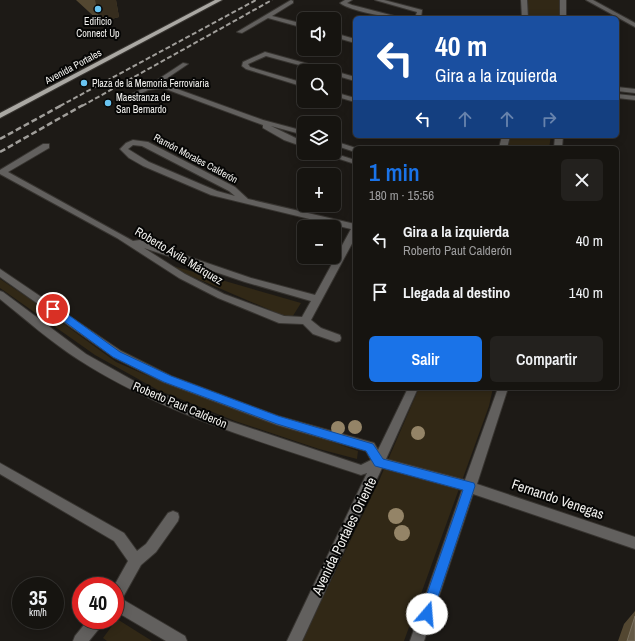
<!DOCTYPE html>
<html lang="es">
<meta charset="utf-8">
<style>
body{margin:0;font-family:"Archivo Narrow",sans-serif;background:#23211e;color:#f1f3f6;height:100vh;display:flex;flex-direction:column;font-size:15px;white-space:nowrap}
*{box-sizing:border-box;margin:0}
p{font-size:13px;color:#9e9e9f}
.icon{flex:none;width:22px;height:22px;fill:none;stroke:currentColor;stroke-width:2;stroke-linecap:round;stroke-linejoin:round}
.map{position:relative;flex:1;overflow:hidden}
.panel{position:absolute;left:353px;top:146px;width:266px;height:244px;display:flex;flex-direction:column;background:#161410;border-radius:6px;box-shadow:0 2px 10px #0003,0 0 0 1px #353330}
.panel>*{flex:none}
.banner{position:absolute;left:353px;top:16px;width:266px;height:122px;border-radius:6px;box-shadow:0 2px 10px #0003,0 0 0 1px #353330;background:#1a4fa0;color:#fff;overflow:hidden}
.tools{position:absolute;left:297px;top:12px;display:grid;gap:8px}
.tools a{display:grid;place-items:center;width:44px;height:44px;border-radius:6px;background:#161410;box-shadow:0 2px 10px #0003,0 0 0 1px #353330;font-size:20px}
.speed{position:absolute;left:12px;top:577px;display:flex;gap:8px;font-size:20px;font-weight:700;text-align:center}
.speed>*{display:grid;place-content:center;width:52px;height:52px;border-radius:50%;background:#161410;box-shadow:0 2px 10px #0003,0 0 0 1px #353330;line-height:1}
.speed small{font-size:10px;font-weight:400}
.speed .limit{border:6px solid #d22;background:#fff;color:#111}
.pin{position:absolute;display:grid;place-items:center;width:34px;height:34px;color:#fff;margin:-17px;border:2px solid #fff;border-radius:50%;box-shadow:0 1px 4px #0007}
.me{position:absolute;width:44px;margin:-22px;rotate:18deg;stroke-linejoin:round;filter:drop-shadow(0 0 3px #0008)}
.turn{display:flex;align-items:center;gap:14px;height:84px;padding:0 16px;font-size:18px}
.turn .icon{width:52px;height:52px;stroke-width:2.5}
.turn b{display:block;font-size:28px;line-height:34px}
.lanes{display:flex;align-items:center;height:38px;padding:0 16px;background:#0003;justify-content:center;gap:20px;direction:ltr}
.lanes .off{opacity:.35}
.round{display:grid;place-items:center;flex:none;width:42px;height:42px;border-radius:6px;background:#23211e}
.overview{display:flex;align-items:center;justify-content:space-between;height:68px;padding:0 16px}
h1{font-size:24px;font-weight:600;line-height:30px;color:#1a73e8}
.action{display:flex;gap:8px;margin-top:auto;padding:8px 16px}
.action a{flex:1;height:46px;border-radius:6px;background:#1a73e8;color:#fff;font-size:16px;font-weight:600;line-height:46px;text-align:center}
.action a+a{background:#23211e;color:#f1f3f6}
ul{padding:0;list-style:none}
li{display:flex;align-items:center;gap:12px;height:52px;padding:0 16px}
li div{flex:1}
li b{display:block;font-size:15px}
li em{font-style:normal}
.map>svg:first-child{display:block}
.green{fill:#312816}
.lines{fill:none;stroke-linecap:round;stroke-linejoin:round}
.minor-casing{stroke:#373430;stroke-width:2}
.major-casing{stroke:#373430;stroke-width:2}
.minor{fill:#62605e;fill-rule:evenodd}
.major{fill:#aaa8a3;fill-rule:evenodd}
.rail-far1{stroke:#a09e9a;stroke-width:2;stroke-dasharray:5 2.5;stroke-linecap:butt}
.rail{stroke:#a09e9a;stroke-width:2.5;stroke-dasharray:6 3;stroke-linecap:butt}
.tree{fill:#948467}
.wall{fill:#534731}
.shaded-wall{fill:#362d1e}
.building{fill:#645946;stroke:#7a7160}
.route{fill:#1a73e8;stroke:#114b97}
.poi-dot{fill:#69c4f1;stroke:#060605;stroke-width:1.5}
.labels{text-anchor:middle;stroke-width:4;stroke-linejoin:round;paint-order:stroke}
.far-poi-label{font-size:10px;fill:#f2f1ee;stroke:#060605;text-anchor:start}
.far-street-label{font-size:10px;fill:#f2f1ee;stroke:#060605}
.street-label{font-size:12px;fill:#f2f1ee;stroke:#060605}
.near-street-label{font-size:14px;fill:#f2f1ee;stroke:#060605}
</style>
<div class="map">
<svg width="635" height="641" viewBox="0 0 635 641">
<rect width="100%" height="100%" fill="#1d1a16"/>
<path class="green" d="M 526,0 L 561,0 L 561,18 L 526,18 Z
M 508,136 L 551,136 L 549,148 L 505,148 Z
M 156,261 L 301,303 L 291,319 Z
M 0,279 L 27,297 L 116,362 L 169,385 L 358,451 L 357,459 L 319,449 L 235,421 L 158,390 L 95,355 L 0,288 Z
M 419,388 L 493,388 L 489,406 L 404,641 L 302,641 L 378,483 Z
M 117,619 L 152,641 L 107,641 L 103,638 Z"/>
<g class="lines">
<defs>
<path id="minor" d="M 291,0 L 293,1 L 293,3 L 272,16 L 304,24 L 304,28 L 268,18 L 242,33 L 237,32 Z
M 345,0 L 352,0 L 347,3 L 352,5 L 402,18 C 389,18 350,11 340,3 Z
M 375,0 L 384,0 L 422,10 L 421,18 L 415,18 L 417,12 Z
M 521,0 L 527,0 L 528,18 L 522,18 Z
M 560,0 L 566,0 L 566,18 L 560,18 Z
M 586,0 L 593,0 L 635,23 L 635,27 Z
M 334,33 L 355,39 L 355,43 L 334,37 Z
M 265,52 L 330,70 L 331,71 L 321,71 L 266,56 L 248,64 L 250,67 L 304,83 L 304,87 L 246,69 L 242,66 L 243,62 Z
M 183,63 L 188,64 L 157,85 L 166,85 L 263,120 L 304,131 L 304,135 L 271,126 L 304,142 L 304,147 L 284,140 L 263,128 L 263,125 L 163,88 L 148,90 L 123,102 L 118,101 L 148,86 Z
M 334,71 L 355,77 L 355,81 L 334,75 Z
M 617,87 L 635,89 L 635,93 L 617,91 Z
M 334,92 L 355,98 L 355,102 L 334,96 Z
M 617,94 L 635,96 L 635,100 L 617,98 Z
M 502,136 L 510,136 L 507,148 L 499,148 Z
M 555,136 L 563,136 L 562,148 L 554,148 Z
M 133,140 L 148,142 L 235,187 L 248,199 L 355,224 L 355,238 L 311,320 L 321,328 L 340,335 L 341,338 L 340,341 L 336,342 L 313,334 L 303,324 L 279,323 L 218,298 L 179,278 L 117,238 L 0,174 L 0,170 L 43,144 L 49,144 L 49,148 L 8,172 L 133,241 L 140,240 L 251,278 L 315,295 L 351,229 L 211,195 L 143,166 L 129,158 L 120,149 L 126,143 ZM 133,145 L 142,146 L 229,191 L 235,196 L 217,191 L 149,162 L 128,149 ZM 144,248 L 245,282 L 311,301 L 302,317 L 284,316 L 224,294 L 185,274 Z
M 334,141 L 356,148 L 355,148 L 355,152 L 334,145 Z
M 321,153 L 333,153 L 355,160 L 355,164 Z
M 0,269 L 121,351 L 171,376 L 278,416 L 374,443 L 378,450 L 408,388 L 418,388 L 386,459 L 465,480 L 498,388 L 508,388 L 477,484 L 635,537 L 635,549 L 473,494 L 424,641 L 410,641 L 462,490 L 382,468 L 302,641 L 287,641 L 367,473 L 361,475 C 265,443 165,415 79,360 C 52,343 25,319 0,299 L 0,291 L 3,292 L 86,354 L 143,386 L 220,418 L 361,465 L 371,460 L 366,451 L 277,425 L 163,382 L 113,357 L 0,277 Z
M 0,463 L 124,533 L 137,551 L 146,544 L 168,513 L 173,511 L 178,513 L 179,517 L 178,521 L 156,552 L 141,565 L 122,599 L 185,636 L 187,641 L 166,641 L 115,611 L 114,586 L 128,561 L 114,541 L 0,474 Z
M 88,620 L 104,620 L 102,625 L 89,641 L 73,641 L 75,636 Z"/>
<path id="major" d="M 215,0 L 222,0 L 0,118 L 0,113 Z"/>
</defs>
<use href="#minor" class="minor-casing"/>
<use href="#major" class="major-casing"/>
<use href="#minor" class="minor"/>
<use href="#major" class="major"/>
<path class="rail-far1" d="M 60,106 L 256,0
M 82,106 L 272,0"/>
<path class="rail" d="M 0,139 L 62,105
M 0,152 L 83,105"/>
</g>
<g class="tree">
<circle cx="355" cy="427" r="7"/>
<circle cx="338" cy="428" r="7"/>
<circle cx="418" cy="433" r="7"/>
<circle cx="396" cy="516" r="8"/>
<circle cx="402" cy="533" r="8"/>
</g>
<path class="wall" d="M 76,0 L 116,0 L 119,17 L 100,22 Z
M 635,611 L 635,641 L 618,641 L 624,624 Z"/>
<path class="shaded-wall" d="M 95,0 L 116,0 L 119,17 L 100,22 Z"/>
<path class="building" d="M 635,616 L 635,641 L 627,641 Z"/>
<path class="route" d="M 50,306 L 56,306 L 120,352 L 171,376 L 278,416 L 373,444 L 383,459 L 474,483 L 475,486 L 431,618 L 427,620 L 422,618 L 420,614 L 463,490 L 375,466 L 366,451 L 277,424 L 164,382 L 113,357 L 50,311 L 48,309 Z"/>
<g class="poi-dot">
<circle cx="98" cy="9" r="4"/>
<circle cx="84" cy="83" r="4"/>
<circle cx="108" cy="103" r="4"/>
</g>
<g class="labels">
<g class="far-poi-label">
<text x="98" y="25" text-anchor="middle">Edificio<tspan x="98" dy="12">Connect Up</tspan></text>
<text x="92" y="87">Plaza de la Memoria Ferroviaria</text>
<text x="116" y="101">Maestranza de<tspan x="116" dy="12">San Bernardo</tspan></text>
</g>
<g class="far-street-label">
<text transform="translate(73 66) rotate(-28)" y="4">Avenida Portales</text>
<text transform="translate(196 158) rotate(28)" y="4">Ramón Morales Calderón</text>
</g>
<g class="street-label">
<text transform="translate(179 256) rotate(31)" y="4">Roberto Ávila Márquez</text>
<text transform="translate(180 405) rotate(23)" y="4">Roberto Paut Calderón</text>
</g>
<g class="near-street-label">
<text transform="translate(558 499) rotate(19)" y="5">Fernando Venegas</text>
<text transform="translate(344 536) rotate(-64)" y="5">Avenida Portales Oriente</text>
</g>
</g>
</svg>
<div class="tools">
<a><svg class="icon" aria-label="sound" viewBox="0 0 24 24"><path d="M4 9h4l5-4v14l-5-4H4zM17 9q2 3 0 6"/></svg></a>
<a><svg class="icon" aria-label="search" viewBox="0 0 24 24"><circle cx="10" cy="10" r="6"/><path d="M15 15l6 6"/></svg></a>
<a><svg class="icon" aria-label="layers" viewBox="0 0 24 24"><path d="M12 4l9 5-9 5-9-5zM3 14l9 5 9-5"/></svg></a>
<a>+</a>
<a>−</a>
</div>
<div class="speed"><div>35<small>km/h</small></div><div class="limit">40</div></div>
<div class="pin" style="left:53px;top:309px;background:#d93025"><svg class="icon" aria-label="arrive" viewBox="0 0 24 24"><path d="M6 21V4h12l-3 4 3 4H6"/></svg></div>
<svg class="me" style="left:427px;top:614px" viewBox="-20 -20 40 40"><circle r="19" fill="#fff"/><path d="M0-13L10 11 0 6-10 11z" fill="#1a73e8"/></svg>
<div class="banner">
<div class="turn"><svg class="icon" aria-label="left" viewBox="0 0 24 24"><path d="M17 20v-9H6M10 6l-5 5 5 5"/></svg><div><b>40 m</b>Gira a la izquierda</div></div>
<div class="lanes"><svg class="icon" aria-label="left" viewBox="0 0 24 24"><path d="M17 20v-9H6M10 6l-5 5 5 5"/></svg><svg class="icon off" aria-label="ahead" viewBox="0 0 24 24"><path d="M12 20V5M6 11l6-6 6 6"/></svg><svg class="icon off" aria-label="ahead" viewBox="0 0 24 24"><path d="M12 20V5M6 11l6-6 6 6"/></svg><svg class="icon off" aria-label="right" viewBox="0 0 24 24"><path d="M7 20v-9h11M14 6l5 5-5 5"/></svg></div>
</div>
<section class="panel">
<div class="overview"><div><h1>1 min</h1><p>180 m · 15:56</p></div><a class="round"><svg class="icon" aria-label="close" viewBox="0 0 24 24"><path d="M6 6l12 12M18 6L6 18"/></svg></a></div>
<ul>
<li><svg class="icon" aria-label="left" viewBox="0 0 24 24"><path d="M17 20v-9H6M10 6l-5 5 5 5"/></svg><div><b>Gira a la izquierda</b><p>Roberto Paut Calderón</p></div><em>40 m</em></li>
<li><svg class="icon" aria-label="arrive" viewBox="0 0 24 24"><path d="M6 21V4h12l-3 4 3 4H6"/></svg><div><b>Llegada al destino</b></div><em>140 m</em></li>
</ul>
<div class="action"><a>Salir</a><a>Compartir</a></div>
</section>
</div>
